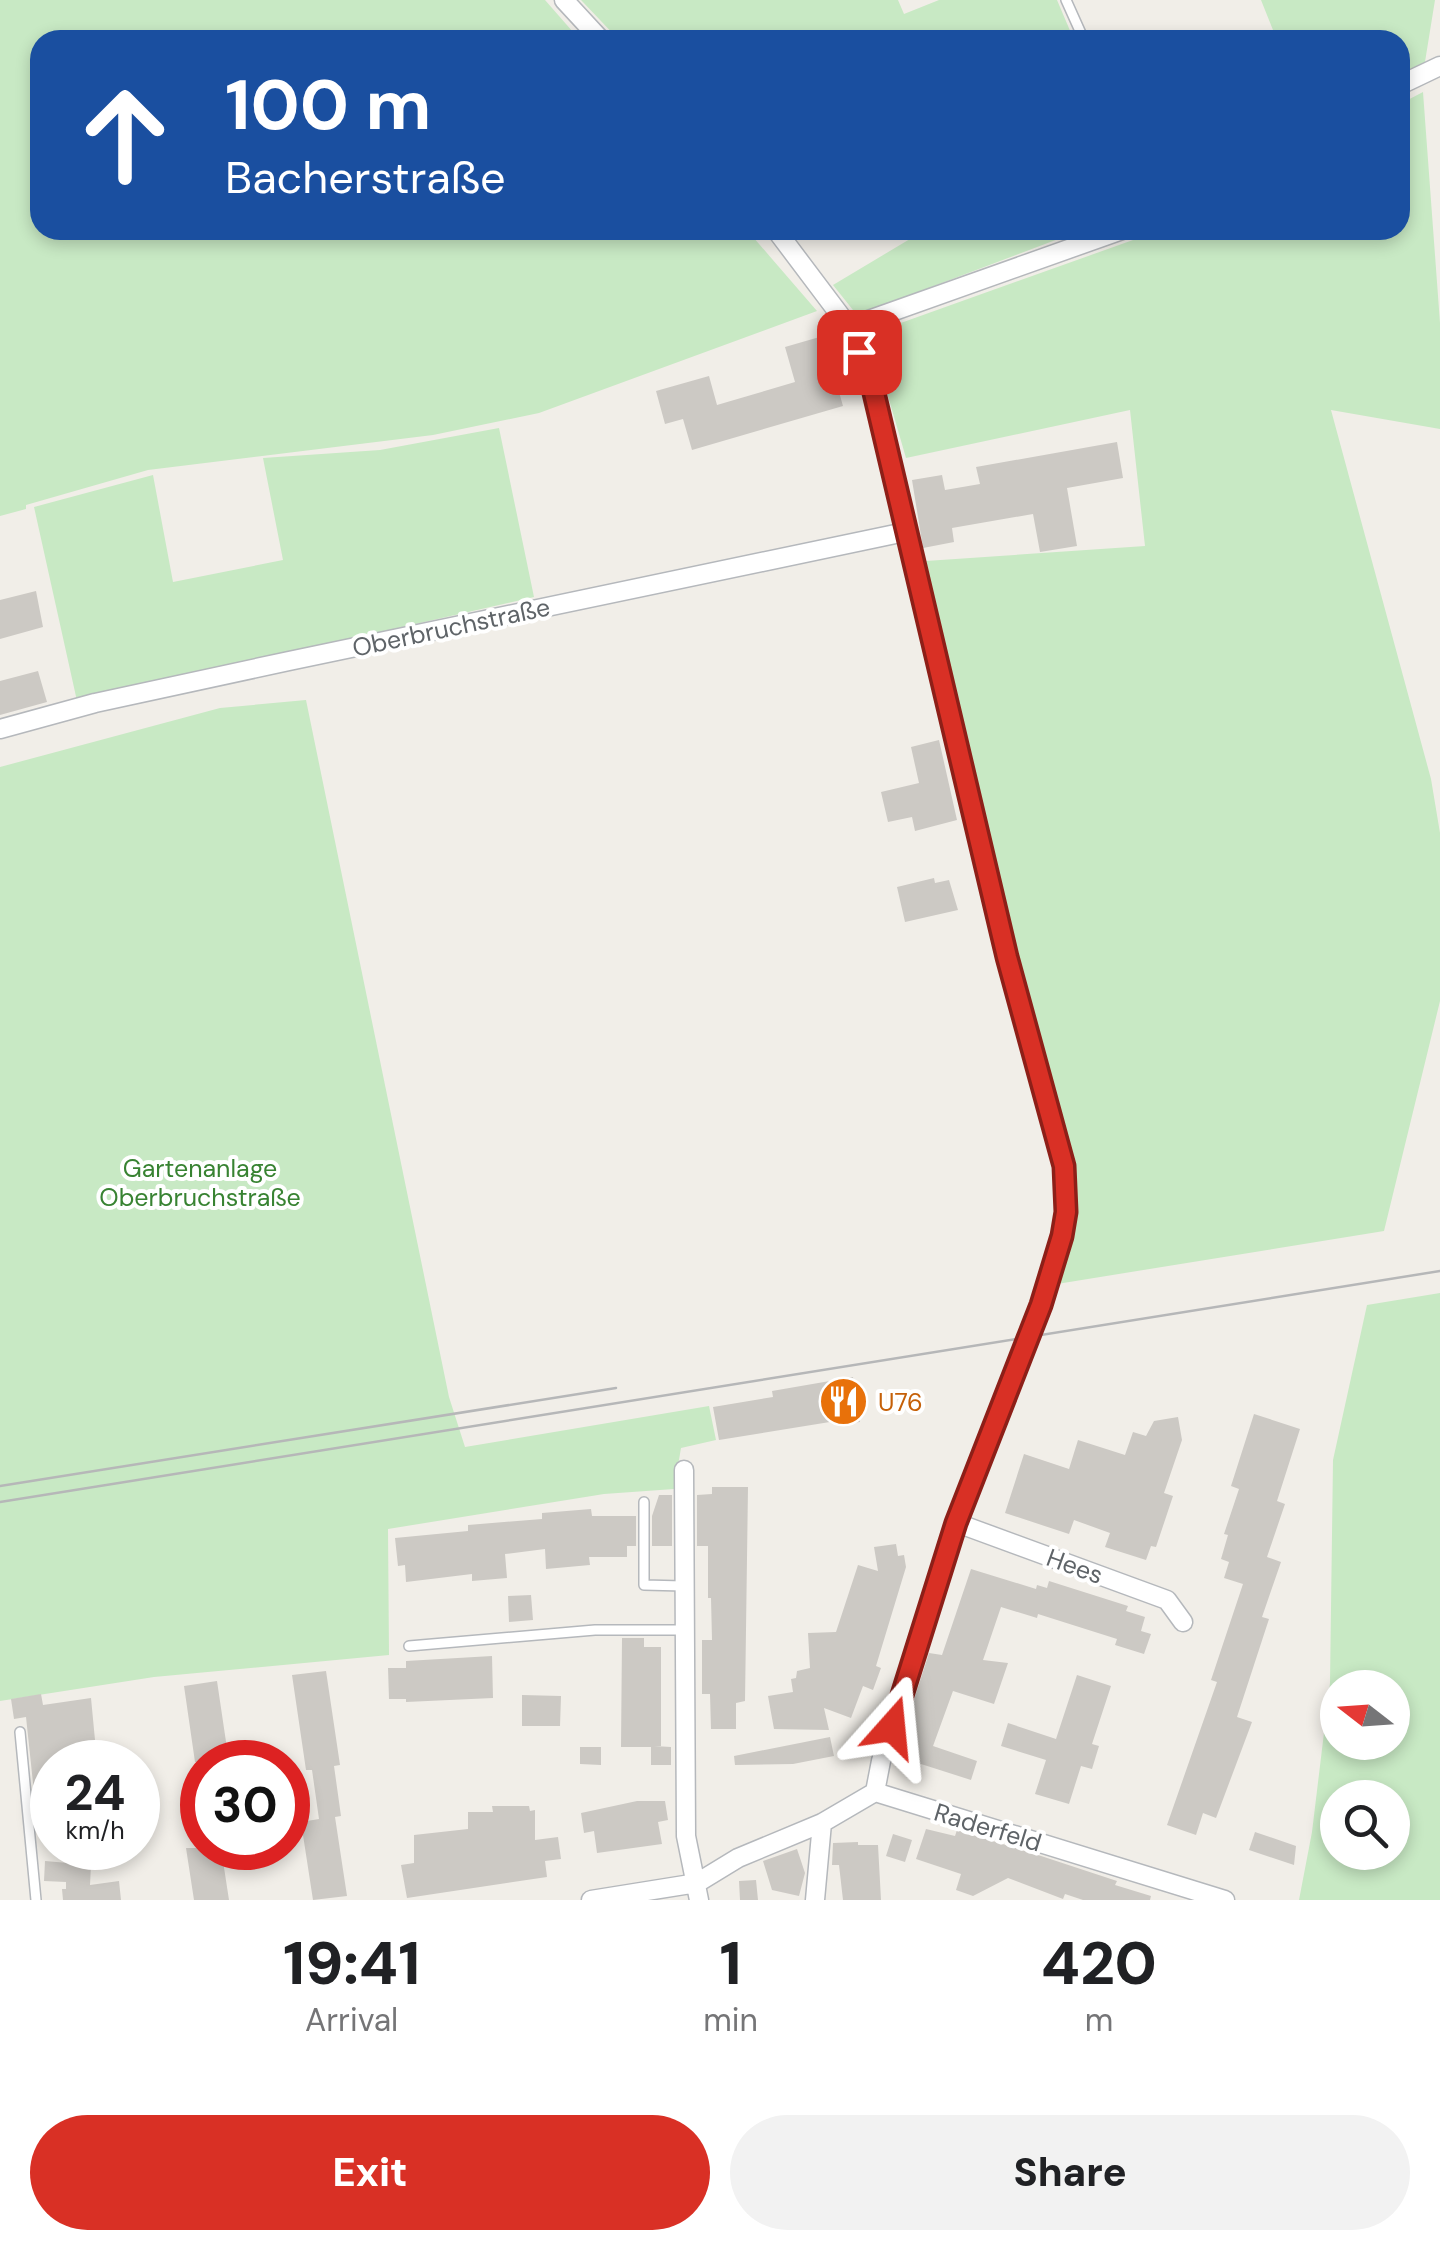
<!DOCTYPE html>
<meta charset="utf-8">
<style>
body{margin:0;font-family:"DM Sans",sans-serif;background:#f2f2f2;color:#202124;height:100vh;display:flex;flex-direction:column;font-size:38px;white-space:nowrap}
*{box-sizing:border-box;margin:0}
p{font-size:32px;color:#757577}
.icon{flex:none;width:55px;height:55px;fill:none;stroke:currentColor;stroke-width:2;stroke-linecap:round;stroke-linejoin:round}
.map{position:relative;height:1900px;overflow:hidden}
.sheet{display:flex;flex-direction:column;background:#fff;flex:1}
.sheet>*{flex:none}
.top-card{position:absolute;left:30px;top:30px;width:1380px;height:210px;border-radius:30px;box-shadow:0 5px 15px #0003;background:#1a4fa0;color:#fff;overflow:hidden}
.needle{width:65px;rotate:287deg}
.fabs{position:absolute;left:1320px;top:1670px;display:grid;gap:20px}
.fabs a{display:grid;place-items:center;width:90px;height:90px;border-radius:50%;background:#fff;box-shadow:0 5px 15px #0003;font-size:50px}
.speed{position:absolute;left:30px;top:1740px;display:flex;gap:20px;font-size:50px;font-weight:700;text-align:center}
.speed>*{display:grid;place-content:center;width:130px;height:130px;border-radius:50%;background:#fff;box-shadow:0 5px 15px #0003;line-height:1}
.speed small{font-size:25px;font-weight:400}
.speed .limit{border:15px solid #d22;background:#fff;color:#111}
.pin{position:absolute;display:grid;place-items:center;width:85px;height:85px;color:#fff;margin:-42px;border-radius:20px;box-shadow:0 5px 15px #0006}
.me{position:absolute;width:110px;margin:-55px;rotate:18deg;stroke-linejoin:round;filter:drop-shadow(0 0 8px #0008)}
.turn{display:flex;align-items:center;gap:35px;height:210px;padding:0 30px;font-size:45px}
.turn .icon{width:130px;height:130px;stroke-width:2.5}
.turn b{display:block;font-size:70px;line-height:85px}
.eta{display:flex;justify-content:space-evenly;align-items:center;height:170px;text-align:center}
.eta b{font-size:60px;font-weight:800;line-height:70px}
.primary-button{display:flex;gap:20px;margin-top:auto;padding:20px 30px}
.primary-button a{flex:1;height:115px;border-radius:60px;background:#d93025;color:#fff;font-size:40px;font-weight:800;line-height:115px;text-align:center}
.primary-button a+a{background:#f2f2f2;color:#202124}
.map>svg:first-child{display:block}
.green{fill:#c8e9c4;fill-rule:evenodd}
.building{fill:#ccc9c4}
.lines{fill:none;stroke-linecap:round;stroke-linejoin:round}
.lane-casing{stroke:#b5b8bc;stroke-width:12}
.street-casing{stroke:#b5b8bc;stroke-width:21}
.lane{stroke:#fff;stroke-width:9}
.street{stroke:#fff;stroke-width:18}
.tram{stroke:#b6b7b8;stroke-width:2.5}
.route-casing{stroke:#8d1f18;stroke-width:25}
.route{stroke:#d93025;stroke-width:18}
.labels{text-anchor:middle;stroke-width:8;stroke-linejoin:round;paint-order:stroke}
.street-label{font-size:25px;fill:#5f6468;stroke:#fff}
.park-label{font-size:25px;fill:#388332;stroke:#fff}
.food-label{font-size:25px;fill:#c56008;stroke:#fff;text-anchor:start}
</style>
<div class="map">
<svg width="1440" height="1900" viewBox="0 0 1440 1900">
<rect width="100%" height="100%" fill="#f1eee8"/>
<path class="green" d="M 0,0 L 545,0 L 580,40 L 40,40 L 40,230 L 747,230 L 817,311 L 539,413 L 433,435 L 148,470 L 26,505 L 26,509 L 0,516 Z
M 581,0 L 898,0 L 904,14 L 939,0 L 1057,0 L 1074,40 L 619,40 Z
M 1261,0 L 1435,0 L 1424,68 L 1400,79 L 1400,40 L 1277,40 Z
M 1423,92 L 1440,323 L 1440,429 L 1331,410 L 1431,779 L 1440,833 L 1440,1001 L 1384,1231 L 1057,1284 C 1068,1243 1077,1209 1072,1167 L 1003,914 L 926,561 L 1145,546 L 1130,410 L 906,458 L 870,334 L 1133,240 L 1152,230 L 1400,230 L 1400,104 Z
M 925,230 L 1082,230 L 857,315 L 833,285 Z
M 499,428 L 534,597 L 77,701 L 34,507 L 153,475 L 173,582 L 283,560 L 263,458 L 380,450 Z
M 306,700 L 449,1397 L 465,1447 L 709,1406 L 716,1440 L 681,1448 L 674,1489 L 604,1494 L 388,1529 L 389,1655 L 154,1677 L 0,1701 L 0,767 L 220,708 Z
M 1440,1293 L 1440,1900 L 1299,1900 L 1312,1832 L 1330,1683 L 1333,1460 L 1367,1305 ZM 1338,1688 L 1392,1688 L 1392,1742 L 1338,1742 ZM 1338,1798 L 1392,1798 L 1392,1852 L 1338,1852 Z"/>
<path class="building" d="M 823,336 L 843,406 L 692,450 L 683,419 L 665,424 L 656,391 L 709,376 L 717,405 L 795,382 L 785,347 Z
M 1117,442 L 1123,478 L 1067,488 L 1077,546 L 1040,552 L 1033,514 L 952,528 L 954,542 L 923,548 L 912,480 L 942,475 L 945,490 L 980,484 L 976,467 Z
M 36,591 L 43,627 L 0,639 L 0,600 Z
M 38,671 L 47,702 L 0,715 L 0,681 Z
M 939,740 L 957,820 L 915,831 L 912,817 L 888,822 L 881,792 L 919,783 L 911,747 Z
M 934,878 L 935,883 L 949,880 L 958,910 L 905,922 L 897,887 Z
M 853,1377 L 860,1422 L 837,1425 L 836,1421 L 719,1440 L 713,1407 L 773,1397 L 772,1391 Z
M 1254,1414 L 1300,1429 L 1277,1501 L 1285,1504 L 1267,1557 L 1281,1562 L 1262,1617 L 1269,1619 L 1237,1717 L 1252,1722 L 1216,1818 L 1203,1813 L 1196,1835 L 1167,1825 L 1217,1682 L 1211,1680 L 1243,1584 L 1224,1578 L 1229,1562 L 1221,1559 L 1228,1535 L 1224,1534 L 1239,1489 L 1231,1486 Z
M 1178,1417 L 1182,1440 L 1164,1493 L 1173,1496 L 1156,1547 L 1151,1546 L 1146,1560 L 1105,1547 L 1110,1533 L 1074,1520 L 1069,1534 L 1005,1513 L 1024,1454 L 1069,1469 L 1078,1440 L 1125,1455 L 1133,1432 L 1146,1436 L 1154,1421 Z
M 712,1487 L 748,1487 L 745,1701 L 736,1703 L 736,1729 L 711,1729 L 710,1694 L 702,1694 L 702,1640 L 712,1640 L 711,1598 L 708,1598 L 708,1546 L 697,1546 L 697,1495 L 712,1494 Z
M 659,1495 L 672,1495 L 672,1546 L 652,1546 L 652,1516 Z
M 591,1509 L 592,1516 L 636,1516 L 636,1546 L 627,1546 L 627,1557 L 589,1557 L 590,1565 L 546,1569 L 545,1549 L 505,1554 L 507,1578 L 472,1581 L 472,1574 L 406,1582 L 405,1565 L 398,1566 L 395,1538 L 468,1531 L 468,1525 L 542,1519 L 542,1513 Z
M 896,1544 L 898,1556 L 904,1555 L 906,1567 L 876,1666 L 881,1668 L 873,1690 L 863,1686 L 851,1718 L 824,1708 L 829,1730 L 774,1729 L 768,1696 L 793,1692 L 791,1679 L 796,1678 L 797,1671 L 810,1668 L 808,1633 L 836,1632 L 858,1565 L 878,1571 L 874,1547 Z
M 971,1569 L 1036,1589 L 1037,1585 L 1047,1588 L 1049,1581 L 1128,1606 L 1126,1611 L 1145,1617 L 1141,1631 L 1151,1634 L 1144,1654 L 1115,1645 L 1117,1639 L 1038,1614 L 1037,1618 L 1001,1607 L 983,1660 L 1008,1663 L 994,1704 L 953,1691 L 933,1746 L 977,1761 L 971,1780 L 896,1756 L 929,1653 L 942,1655 Z
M 531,1595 L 533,1620 L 509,1622 L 508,1596 Z
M 622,1638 L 644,1638 L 644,1647 L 661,1647 L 661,1746 L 654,1746 L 671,1747 L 671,1765 L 651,1765 L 651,1747 L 621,1747 Z
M 492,1656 L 493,1698 L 406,1702 L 406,1699 L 389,1699 L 388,1668 L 406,1668 L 406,1661 Z
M 326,1671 L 340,1765 L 334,1766 L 341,1816 L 335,1817 L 347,1896 L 313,1900 L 301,1822 L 319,1819 L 312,1770 L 306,1770 L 292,1675 Z
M 1077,1675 L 1111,1686 L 1092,1744 L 1099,1746 L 1092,1769 L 1081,1766 L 1069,1804 L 1035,1794 L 1046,1760 L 1001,1746 L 1008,1723 L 1056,1739 Z
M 217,1681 L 229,1762 L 195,1762 L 184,1686 Z
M 41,1694 L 43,1705 L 91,1698 L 97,1761 L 51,1762 L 52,1809 L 36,1811 L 26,1717 L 14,1719 L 11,1699 Z
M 522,1695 L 561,1696 L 560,1726 L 522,1726 Z
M 830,1737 L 834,1756 L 793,1764 L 735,1765 L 734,1756 Z
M 580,1747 L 601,1747 L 601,1765 L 580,1764 Z
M 637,1801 L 665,1801 L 668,1820 L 658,1822 L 662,1844 L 597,1853 L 594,1831 L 584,1833 L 581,1813 Z
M 492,1806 L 529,1806 L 530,1811 L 535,1810 L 535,1840 L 558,1837 L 561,1859 L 545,1861 L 547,1877 L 407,1898 L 401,1865 L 414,1863 L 414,1835 L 468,1829 L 468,1812 L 493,1812 Z
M 926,1829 L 955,1836 L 957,1830 L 1035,1854 L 1117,1881 L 1115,1885 L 1151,1896 L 1150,1900 L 1083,1900 L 1065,1894 L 1063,1899 L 1008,1878 L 973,1896 L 956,1890 L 961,1874 L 916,1859 Z
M 1255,1832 L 1296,1846 L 1294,1865 L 1249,1850 Z
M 893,1834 L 912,1840 L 905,1862 L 886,1856 Z
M 858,1842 L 858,1845 L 878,1845 L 881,1900 L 843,1900 L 839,1865 L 832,1865 L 833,1843 Z
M 186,1848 L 221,1848 L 229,1900 L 194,1900 Z
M 797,1849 L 805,1873 L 799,1896 L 772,1890 L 763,1861 Z
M 45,1861 L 91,1865 L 90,1885 L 119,1881 L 121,1900 L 63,1900 L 62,1889 L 66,1889 L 66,1882 L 44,1881 Z
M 756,1880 L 758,1900 L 740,1900 L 739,1881 Z"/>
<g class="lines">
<defs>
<path id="lane" d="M 1066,0 L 1084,40
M 644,1502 L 644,1585 L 683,1586
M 409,1646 L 595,1630 L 684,1630
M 20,1732 L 36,1900"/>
<path id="street" d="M 564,0 L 601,40
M 1400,85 L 1440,66
M 776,230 L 849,327 L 869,376 L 1007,957 L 1064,1166 L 1066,1212 L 1062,1236 L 1041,1305 L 957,1523 L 881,1761 L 875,1792
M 849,327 L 1122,230
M 0,729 L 95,703 L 289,661 L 905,532
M 684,1470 L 686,1836 L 699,1900
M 957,1523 L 1167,1600 L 1183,1622
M 591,1900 L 697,1883 L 738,1858 L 822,1823 L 875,1792 L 1225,1900
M 815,1900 L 822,1823"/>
</defs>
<use href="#lane" class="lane-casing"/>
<use href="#street" class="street-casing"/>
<use href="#lane" class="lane"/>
<use href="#street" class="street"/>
<path class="tram" d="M 0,1486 L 616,1388
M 0,1502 L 1440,1271"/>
</g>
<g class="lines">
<defs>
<path id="route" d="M 859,352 L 870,376 L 1007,957 L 1064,1166 L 1066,1212 L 1062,1236 L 1041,1305 L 956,1523 L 892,1727"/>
</defs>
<use href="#route" class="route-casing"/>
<use href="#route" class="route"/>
</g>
<defs>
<symbol id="restaurant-disc" viewBox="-11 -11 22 22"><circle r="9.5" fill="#e8710a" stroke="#fff"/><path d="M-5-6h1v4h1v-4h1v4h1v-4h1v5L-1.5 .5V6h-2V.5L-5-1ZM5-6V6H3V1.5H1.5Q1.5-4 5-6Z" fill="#fff"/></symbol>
</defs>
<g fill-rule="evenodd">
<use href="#restaurant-disc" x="816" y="1374" width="55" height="55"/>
</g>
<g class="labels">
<g class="street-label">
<text transform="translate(451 627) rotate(-12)" y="9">Oberbruchstraße</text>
<text transform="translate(1075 1566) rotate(20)" y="9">Hees</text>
<text transform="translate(988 1827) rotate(17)" y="9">Raderfeld</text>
</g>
<g class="park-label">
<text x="200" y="1177">Gartenanlage<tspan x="200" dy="29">Oberbruchstraße</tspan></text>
</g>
<g class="food-label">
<text x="878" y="1411">U76</text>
</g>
</g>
</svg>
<div class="fabs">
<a><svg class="needle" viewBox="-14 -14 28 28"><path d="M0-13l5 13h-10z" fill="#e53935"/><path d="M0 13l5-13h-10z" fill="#757577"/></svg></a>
<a><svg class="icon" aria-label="search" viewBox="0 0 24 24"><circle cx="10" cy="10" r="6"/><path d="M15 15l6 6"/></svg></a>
</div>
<div class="speed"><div>24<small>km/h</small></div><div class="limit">30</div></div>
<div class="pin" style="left:859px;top:352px;background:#d93025"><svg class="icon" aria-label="arrive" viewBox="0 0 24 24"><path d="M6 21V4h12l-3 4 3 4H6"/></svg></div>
<svg class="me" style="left:892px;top:1727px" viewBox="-20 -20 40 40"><path d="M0-17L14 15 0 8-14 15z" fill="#d93025" stroke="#fff" stroke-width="4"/></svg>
<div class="top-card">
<div class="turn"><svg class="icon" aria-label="ahead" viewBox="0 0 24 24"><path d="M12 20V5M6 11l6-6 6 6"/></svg><div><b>100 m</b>Bacherstraße</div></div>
</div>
</div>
<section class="sheet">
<div class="eta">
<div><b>19:41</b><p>Arrival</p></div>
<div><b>1</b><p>min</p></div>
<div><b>420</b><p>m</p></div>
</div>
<div class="primary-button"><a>Exit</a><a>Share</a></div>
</section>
